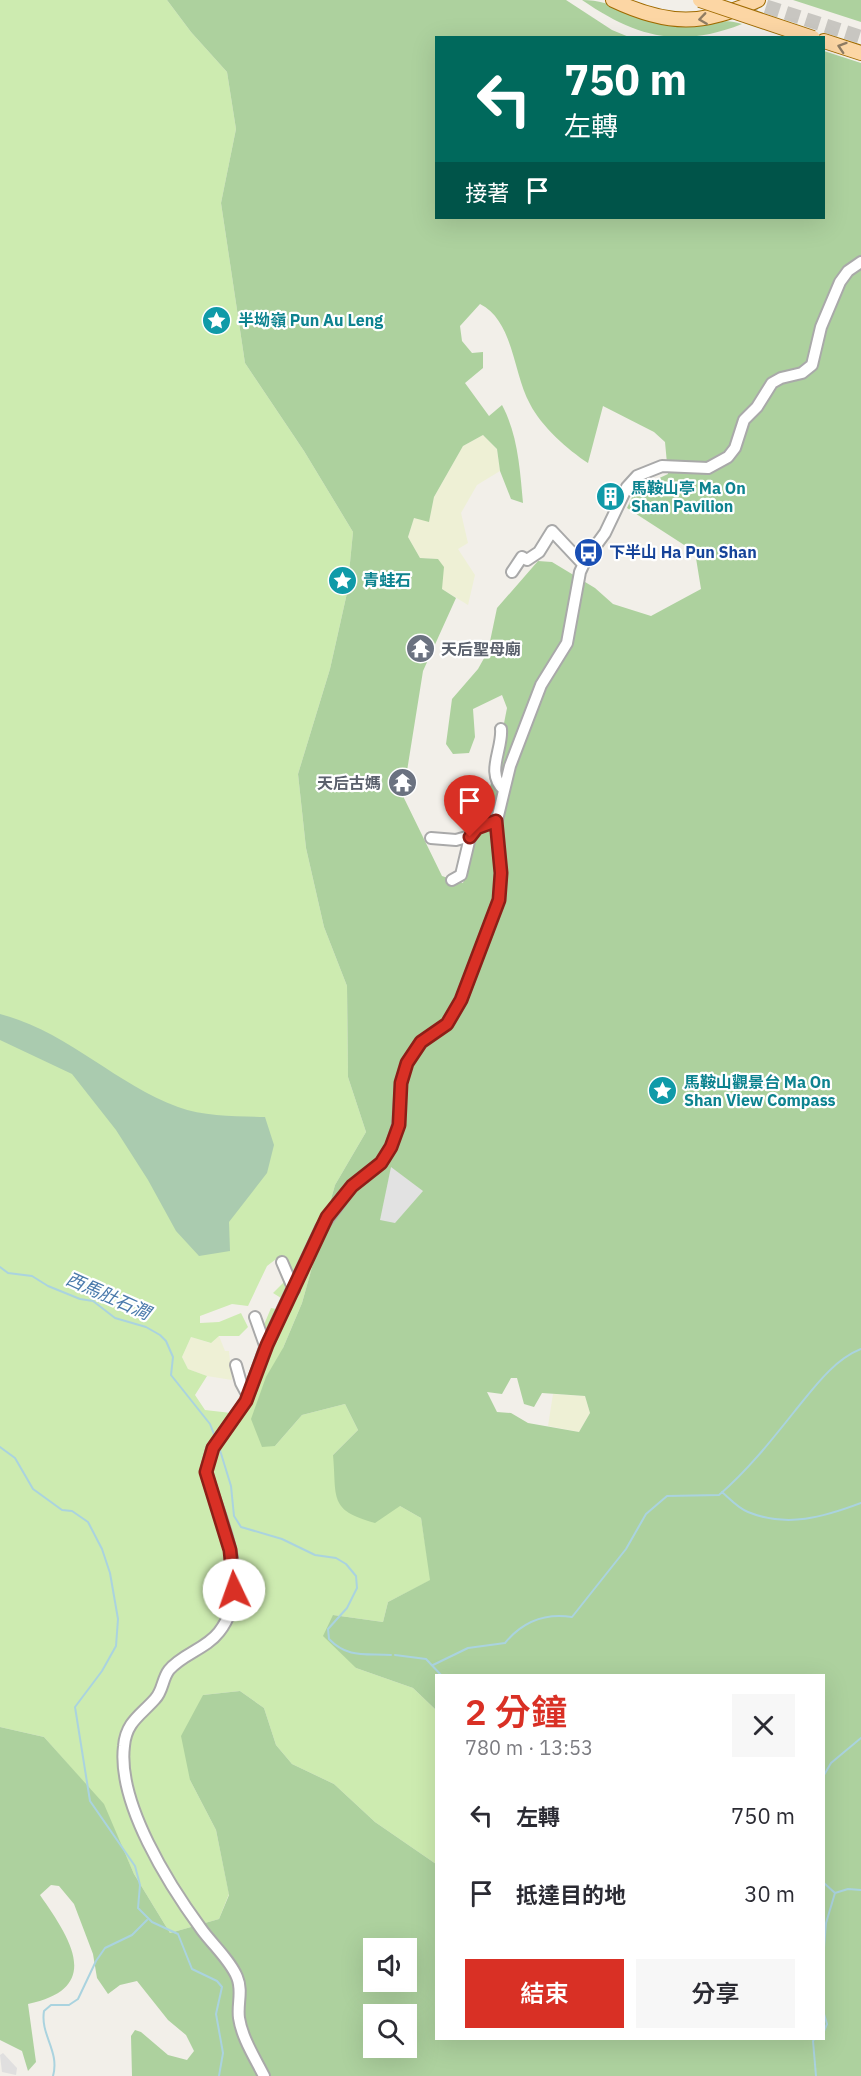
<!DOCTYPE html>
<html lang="zh-TW">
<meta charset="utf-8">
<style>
body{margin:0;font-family:"IBM Plex Sans","Noto Sans TC",sans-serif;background:#f7f7f7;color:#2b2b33;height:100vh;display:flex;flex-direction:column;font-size:22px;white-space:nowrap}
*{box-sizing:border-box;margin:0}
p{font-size:20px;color:#7c7c81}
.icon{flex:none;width:33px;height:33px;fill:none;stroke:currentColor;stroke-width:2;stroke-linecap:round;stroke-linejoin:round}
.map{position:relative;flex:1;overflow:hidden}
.details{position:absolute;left:435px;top:1674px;width:390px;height:366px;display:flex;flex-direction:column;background:#fff;border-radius:0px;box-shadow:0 6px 24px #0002}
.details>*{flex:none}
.guide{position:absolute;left:435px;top:36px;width:390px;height:183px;border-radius:0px;box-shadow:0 6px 24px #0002;background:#00695c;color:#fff;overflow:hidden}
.buttons{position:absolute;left:363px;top:1938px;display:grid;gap:12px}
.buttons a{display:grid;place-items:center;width:54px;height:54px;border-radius:0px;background:#fff;box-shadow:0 6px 24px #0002;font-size:30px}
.pin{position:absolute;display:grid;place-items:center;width:51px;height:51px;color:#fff;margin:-62px -26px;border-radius:50% 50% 50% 0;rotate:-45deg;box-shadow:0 0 6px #0007}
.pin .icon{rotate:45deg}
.me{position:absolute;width:66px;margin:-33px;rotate:357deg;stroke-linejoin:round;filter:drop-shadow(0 0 4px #0008)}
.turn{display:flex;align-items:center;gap:21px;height:126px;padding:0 30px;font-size:27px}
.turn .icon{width:78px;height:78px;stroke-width:2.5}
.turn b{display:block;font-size:42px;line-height:51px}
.then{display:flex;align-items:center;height:57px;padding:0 30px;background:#0003;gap:12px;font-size:22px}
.round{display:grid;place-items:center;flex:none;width:63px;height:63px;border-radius:0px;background:#f7f7f7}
.headline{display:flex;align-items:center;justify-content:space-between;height:102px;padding:0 30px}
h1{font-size:36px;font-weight:600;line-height:45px;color:#d93025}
.action{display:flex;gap:12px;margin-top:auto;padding:12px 30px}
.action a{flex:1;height:69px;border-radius:0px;background:#d93025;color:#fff;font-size:24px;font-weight:600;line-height:69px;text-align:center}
.action a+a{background:#f7f7f7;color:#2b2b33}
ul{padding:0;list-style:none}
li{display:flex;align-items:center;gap:18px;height:78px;padding:0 30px}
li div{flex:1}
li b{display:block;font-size:22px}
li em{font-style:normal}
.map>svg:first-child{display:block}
.residential{fill:#e0dfdf}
.farmland{fill:#eef0d5}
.grass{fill:#cdebb0;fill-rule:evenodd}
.forest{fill:#add19e;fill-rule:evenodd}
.cemetery{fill:#aacbaf}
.parking{fill:#e2e2e2}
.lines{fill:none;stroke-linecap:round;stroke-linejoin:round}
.stream{stroke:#aad3df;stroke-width:2}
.major-tunnel{stroke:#c8c6c1;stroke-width:14;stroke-dasharray:14 7;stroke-linecap:butt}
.minor-casing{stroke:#a9a9a9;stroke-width:14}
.major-casing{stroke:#a06b00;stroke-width:16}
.minor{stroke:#fff;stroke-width:10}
.major{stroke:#fcd6a4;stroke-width:14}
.major-bridge-casing{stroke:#a06b00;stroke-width:16;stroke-linecap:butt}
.major-bridge{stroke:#fcd6a4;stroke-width:14}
.oneway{stroke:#8f7c63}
.route-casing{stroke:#8d1f18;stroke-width:15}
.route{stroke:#d93025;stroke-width:10}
.labels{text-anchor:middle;stroke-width:4.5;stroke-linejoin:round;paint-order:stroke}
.culture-label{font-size:16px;font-weight:bold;fill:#0d838f;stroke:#fff;text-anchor:start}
.transit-label{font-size:16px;font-weight:bold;fill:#164399;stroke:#fff;text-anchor:start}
.worship-label{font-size:16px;font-weight:bold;fill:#5b616d;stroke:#fff;text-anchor:start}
.water-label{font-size:18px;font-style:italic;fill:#4a7aab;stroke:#fff}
</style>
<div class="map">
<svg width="861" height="2076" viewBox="0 0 861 2076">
<rect width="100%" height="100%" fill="#f2efe9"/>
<path class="residential" d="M 3,2053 L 17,2068 L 16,2075 L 2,2072 L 0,2055 Z"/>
<path class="farmland" d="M 483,435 L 497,449 L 500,471 L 477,485 L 461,513 L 468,543 L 458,549 L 475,575 L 468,605 L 442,589 L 438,559 L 420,558 L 408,537 L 414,518 L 429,521 L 434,497 L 463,446 Z
M 219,1336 L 225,1351 L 229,1351 L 232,1380 L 207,1376 L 188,1369 L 182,1357 L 191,1337 L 210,1343 Z
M 553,1394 L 585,1396 L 590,1413 L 579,1432 L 548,1426 Z"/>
<path class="grass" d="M 0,0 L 167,0 L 191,32 L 227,72 L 236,129 L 221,203 L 245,363 L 304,451 L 353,532 L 347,593 L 330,669 L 298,774 L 306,848 L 324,927 L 347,986 L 348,1077 L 366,1132 L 335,1185 L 302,1303 L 283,1348 L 275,1446 L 302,1415 L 345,1404 L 358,1430 L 333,1455 L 400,1506 L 421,1518 L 431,1580 L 388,1602 L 383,1622 L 333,1615 L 356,1668 L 413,1688 L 436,1710 L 436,1864 L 375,1822 L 334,1784 L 292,1764 L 276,1745 L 264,1708 L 240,1691 L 203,1695 L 190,1780 L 216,1830 L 229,1894 L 219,1919 L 170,1933 L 134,1874 L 103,1804 L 44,1737 L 0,1727 ZM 280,1256 L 289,1269 L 284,1282 L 273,1293 L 281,1298 L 276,1309 L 271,1308 L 263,1327 L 269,1330 L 242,1399 L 231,1413 L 205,1410 L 195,1395 L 207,1376 L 188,1369 L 182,1357 L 191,1337 L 211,1343 L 219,1336 L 239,1336 L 248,1327 L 241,1313 L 219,1322 L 200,1323 L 200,1316 L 232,1304 L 248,1306 L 267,1266 Z"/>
<path class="forest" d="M 167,0 L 566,0 L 612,30 L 629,37 L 436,38 L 436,218 L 824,218 L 824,51 L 861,63 L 861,2076 L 132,2076 L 131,2036 L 135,2030 L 141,2032 L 168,2055 L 187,2060 L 194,2051 L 186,2035 L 168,2020 L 137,1981 L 120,1985 L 108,1994 L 97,1978 L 93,1954 L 74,1904 L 59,1886 L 51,1885 L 40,1895 C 69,1937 105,1988 28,2004 L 36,2062 L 28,2071 L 22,2051 L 0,2040 L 0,1727 L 44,1737 L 104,1804 L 134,1874 L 170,1933 L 219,1919 L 229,1895 L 216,1830 L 190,1780 L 181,1736 L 203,1695 L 240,1691 L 264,1708 L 276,1745 L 292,1764 L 334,1784 L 375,1822 L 436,1864 L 436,2038 L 824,2038 L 824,1676 L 436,1676 L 436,1710 L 413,1688 L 356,1668 L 323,1636 L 333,1615 L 383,1622 L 388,1602 L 430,1580 L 421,1518 L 400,1506 L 375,1523 C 328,1510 337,1498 333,1455 L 358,1430 L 345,1404 L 302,1415 L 275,1446 L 262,1447 L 251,1419 L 266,1377 L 283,1348 L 302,1303 L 335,1185 L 366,1132 L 348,1077 L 347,986 L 324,927 L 306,848 L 298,774 L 330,669 L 347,593 L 353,532 L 304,451 L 245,363 L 221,203 L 236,129 L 227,72 L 191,32 ZM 480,304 C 514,321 513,374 530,404 C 541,426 568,450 588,463 L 603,406 L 654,432 L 665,442 L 668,474 L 636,489 L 627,508 L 695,552 L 701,589 L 651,616 L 613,604 L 595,588 L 552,562 L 538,561 L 497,608 L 488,651 L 478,669 L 452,699 L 446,744 L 453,754 L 469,753 L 475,737 L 473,709 L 502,695 L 507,708 L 495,769 L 463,883 L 442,876 L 403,796 L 423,671 L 456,598 L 442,589 L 444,567 L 438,559 L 420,558 L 408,537 L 414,518 L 429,522 L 434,497 L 463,446 L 483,435 L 497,449 L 500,471 L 511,499 L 523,503 C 520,470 518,435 502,405 L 489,416 L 465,383 L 483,368 L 483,352 L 472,353 L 462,341 L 460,326 ZM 511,1378 L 517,1378 L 524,1404 L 534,1407 L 542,1393 L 585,1396 L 590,1413 L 579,1432 L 528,1423 L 511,1413 L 497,1412 L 487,1392 L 502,1394 ZM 374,1948 L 406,1948 L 406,1982 L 374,1982 ZM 374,2014 L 406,2014 L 406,2048 L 374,2048 Z
M 582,0 C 615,0 633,18 663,23 C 677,26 691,27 705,25 C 722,23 724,18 742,24 C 679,49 636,37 582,0 Z
M 793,0 L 861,0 L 861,22 Z"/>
<path class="cemetery" d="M 0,1014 C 67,1031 115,1084 178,1107 C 205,1117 237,1116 265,1117 L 274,1145 L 267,1173 L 229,1222 L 230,1251 L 199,1256 L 176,1231 L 148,1180 L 116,1130 L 72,1074 L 0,1040 Z"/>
<path class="parking" d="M 391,1167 L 423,1191 L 395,1223 L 380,1220 Z"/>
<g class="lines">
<path class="stream" d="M 0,1267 L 8,1273 L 32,1276 L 48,1286 L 80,1299 L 93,1301 L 115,1318 L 146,1327 L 160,1335 L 166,1341 L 173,1357 L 171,1375 L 210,1424 L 216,1439
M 0,1447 L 15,1458 L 33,1489 L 62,1510 L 72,1511 L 88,1522 L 102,1549 L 110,1573 L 118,1619 L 116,1646 L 102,1671 L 75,1707 L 90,1801 L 135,1866 L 140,1885 L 138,1908 L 152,1922 L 178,1934 L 192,1969 L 217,1981 L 222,1987 L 216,2014 L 223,2053 L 219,2076
M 219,1447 L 231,1486 L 234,1516 L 241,1527 L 282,1539 L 315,1555 L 336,1558 L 346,1564 L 356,1576 L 357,1588 L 347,1608 L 328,1629 L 329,1639 C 348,1659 367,1653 391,1655
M 722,1492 C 730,1499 738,1508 748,1512 C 787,1528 824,1517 861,1503
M 395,1655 L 426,1659 L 442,1676
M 433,1665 L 468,1648 L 505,1643 C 523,1621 545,1613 572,1617 L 626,1549 L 646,1514 L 667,1496 L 719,1495 C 747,1471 771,1441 794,1412 C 813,1389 833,1360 861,1349
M 824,1775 L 831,1763 L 861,1738
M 824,1883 L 835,1893
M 835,1893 L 848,1889 L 861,1890
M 824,1948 L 826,1923 L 835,1893
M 824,2014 L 827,2024 L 824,2031
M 815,2038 L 813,2041 L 816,2076
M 53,2076 C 60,2051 40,2035 44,2011 L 51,2005 L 69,2005 L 78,1999 L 96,1961 L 105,1948 L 132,1935 L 147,1920"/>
<path class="major-tunnel" d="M 746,0 L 861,37"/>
<defs>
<path id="minor" d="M 512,572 L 522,557 L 527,560 L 539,552 L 552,531 L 583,564
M 501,729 C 503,749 485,773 504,790
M 431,838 L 456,840 L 470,836
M 452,880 L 461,875 L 471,833 L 482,825 L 496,821
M 282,1262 L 294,1290
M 255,1317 L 266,1348
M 236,1365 L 241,1383 L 248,1396
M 264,2076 C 255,2058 242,2038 239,2018 C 237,2004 243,1991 237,1977 C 230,1960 213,1945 202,1930 C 169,1885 117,1803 124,1746 C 126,1722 141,1715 155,1699 C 163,1691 162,1679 169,1670 C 182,1654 206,1649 219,1632 C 255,1586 219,1519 206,1472 L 212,1449 L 246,1401 L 266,1345 L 321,1228 L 352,1186 L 381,1163 L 391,1147 L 398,1125 L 401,1083 L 407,1063 L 421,1042 L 447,1024 L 461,1000 L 499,900 L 501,873 L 496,824 L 510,766 L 541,685 L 567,643 L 580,572 L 586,559 L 605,533 L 627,487 L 637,476 L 662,466 L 708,468 L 728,457 L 735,448 L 744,420 L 757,407 L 772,383 L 781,378 L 802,373 L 812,365 L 821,327 L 840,282 L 848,271 L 861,262"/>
<path id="major" d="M 613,0 C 668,26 704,26 758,0
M 824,41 L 861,53"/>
</defs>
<use href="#minor" class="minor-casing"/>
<use href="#major" class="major-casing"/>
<use href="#minor" class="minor"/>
<use href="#major" class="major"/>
<defs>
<path id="major-bridge" d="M 700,0 L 813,38"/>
</defs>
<use href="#major-bridge" class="major-bridge-casing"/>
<use href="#major-bridge" class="major-bridge"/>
</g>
<defs><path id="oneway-chevron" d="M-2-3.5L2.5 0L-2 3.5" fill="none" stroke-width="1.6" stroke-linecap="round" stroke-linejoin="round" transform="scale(1.5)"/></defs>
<g class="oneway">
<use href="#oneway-chevron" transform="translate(703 19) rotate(172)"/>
<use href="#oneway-chevron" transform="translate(842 47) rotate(-162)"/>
</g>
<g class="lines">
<defs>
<path id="route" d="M 234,1590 L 230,1550 L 206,1472 L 213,1448 L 246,1401 L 267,1345 L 327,1217 L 352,1186 L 381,1163 L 391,1147 L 399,1125 L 401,1083 L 407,1063 L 421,1042 L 447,1024 L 461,1000 L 499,900 L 501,873 L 496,821 L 477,828 L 470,837"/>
</defs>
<use href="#route" class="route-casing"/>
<use href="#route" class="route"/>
</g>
<defs>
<symbol id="sight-disc" viewBox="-11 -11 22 22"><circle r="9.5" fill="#0f9aa8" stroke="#fff"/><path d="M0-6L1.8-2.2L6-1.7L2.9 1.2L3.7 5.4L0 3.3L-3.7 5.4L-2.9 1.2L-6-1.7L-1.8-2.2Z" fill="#fff"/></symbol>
<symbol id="building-disc" viewBox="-11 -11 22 22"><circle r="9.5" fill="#0f9aa8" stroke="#fff"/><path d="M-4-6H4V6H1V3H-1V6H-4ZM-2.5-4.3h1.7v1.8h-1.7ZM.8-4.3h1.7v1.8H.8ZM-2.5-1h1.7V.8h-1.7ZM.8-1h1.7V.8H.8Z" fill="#fff"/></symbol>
<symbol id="bus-disc" viewBox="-11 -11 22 22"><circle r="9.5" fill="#1a4fb4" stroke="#fff"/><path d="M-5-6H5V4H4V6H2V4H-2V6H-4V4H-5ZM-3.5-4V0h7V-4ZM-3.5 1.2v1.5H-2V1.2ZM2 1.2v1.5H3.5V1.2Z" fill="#fff"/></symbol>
<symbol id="temple-disc" viewBox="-11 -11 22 22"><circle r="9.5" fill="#6b7280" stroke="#fff"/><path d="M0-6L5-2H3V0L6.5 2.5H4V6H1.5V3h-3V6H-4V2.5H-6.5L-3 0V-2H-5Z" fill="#fff"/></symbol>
</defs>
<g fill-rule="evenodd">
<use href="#sight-disc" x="200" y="304" width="33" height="33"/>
<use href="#building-disc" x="594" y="480" width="33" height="33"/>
<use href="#bus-disc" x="572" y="536" width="33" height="33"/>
<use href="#sight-disc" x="326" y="564" width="33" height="33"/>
<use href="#temple-disc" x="404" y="632" width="33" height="33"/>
<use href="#temple-disc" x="386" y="766" width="33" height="33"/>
<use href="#sight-disc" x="646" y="1074" width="33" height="33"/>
</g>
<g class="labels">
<g class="culture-label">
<text x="238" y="326">半坳嶺 Pun Au Leng</text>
<text x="631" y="494">馬鞍山亭 Ma On<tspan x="631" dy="18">Shan Pavilion</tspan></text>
<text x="363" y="586">青蛙石</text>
<text x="684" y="1088">馬鞍山觀景台 Ma On<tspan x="684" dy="18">Shan View Compass</tspan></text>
</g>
<g class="transit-label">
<text x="609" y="558">下半山 Ha Pun Shan</text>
</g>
<g class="worship-label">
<text x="441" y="655">天后聖母廟</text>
<text x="381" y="789" text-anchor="end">天后古媽</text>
</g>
<g class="water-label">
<text transform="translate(108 1296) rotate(24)" y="6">西馬肚石澗</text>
</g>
</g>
</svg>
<div class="buttons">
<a><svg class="icon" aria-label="sound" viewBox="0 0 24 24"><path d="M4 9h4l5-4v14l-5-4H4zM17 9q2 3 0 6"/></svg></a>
<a><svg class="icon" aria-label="search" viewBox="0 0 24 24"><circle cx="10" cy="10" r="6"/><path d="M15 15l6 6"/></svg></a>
</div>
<div class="pin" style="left:470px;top:837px;background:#d93025"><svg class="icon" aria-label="arrive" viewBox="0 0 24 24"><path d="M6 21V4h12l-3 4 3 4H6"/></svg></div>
<svg class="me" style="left:234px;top:1590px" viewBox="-20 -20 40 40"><circle r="19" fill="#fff"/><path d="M0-13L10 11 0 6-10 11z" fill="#d93025"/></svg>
<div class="guide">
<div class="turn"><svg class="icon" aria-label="left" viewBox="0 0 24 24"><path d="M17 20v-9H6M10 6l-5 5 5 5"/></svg><div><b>750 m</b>左轉</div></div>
<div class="then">接著<svg class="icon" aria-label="arrive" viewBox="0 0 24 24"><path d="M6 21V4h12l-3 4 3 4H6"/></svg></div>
</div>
<section class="details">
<div class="headline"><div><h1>2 分鐘</h1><p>780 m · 13:53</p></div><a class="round"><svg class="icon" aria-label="close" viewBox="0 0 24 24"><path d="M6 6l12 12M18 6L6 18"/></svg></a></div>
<ul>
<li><svg class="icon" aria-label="left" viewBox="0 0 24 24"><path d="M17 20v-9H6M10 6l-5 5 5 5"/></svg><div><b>左轉</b></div><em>750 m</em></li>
<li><svg class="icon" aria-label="arrive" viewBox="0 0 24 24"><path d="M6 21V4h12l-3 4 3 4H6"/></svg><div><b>抵達目的地</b></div><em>30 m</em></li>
</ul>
<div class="action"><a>結束</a><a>分享</a></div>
</section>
</div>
